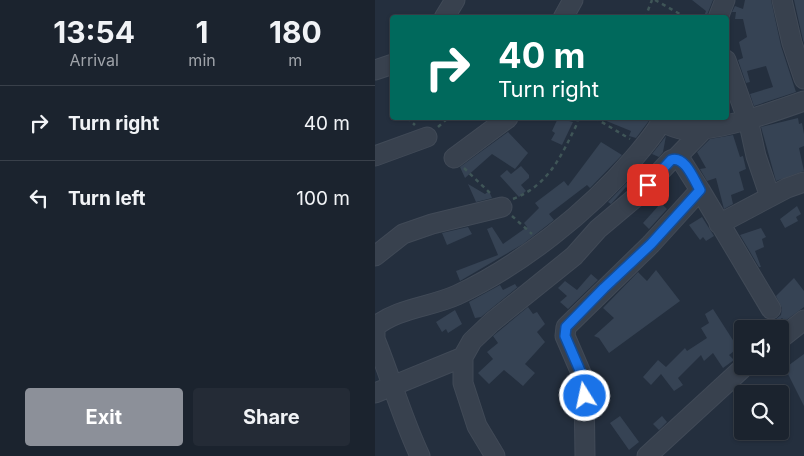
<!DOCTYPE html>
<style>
body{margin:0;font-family:Inter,sans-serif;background:#242b36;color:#f1f3f6;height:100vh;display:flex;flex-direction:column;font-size:19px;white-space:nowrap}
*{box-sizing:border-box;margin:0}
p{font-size:16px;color:#a0a4aa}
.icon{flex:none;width:28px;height:28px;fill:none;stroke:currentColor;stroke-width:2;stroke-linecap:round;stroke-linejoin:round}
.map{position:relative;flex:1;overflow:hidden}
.sheet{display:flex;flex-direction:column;background:#1b232e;width:375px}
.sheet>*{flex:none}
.banner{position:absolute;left:15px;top:15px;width:339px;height:105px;border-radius:5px;box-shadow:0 1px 4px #0004,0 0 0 1px #39404a;background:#00695c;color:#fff;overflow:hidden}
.buttons{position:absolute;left:359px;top:320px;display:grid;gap:10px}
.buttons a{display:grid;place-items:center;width:55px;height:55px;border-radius:5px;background:#1b232e;box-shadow:0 1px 4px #0004,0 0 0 1px #39404a;font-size:25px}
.pin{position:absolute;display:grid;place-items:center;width:42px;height:42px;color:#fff;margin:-21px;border-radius:10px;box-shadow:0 2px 8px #0006}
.me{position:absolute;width:55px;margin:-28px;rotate:350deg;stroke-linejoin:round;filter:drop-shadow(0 0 4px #0008)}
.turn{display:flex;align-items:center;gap:18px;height:105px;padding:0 25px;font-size:22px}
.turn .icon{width:65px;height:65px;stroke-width:2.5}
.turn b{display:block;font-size:35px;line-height:42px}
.eta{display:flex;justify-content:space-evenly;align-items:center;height:85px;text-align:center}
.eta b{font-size:30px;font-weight:700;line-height:35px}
.primary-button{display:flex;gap:10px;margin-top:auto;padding:10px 25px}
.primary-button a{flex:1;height:58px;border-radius:5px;background:#8c9099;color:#fff;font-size:20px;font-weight:700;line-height:58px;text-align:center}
.primary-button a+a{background:#242b36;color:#f1f3f6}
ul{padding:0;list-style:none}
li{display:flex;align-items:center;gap:15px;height:75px;padding:0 25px;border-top:1px solid #39404a}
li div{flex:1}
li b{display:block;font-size:19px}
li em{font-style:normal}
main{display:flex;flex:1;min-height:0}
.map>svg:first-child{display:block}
.building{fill:#364354}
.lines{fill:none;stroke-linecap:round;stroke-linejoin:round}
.minor-casing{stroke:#414a57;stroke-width:21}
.path{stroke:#3f5557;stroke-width:2.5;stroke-dasharray:4 4;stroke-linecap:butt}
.minor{stroke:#38414e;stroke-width:19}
.route-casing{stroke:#114b97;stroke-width:12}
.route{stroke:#1a73e8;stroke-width:9}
</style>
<main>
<section class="sheet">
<div class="eta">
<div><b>13:54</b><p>Arrival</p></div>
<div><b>1</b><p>min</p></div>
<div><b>180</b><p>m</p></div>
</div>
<ul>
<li><svg class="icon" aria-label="right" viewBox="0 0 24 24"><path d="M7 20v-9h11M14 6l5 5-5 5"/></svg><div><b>Turn right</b></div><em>40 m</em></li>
<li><svg class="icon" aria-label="left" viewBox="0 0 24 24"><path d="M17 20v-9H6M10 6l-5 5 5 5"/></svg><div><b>Turn left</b></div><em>100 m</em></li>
</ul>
<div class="primary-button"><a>Exit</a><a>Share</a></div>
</section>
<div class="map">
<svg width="429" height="456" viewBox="0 0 429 456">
<rect width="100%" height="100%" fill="#242f3e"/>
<path class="building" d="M 317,0 L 338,0 L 332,15 L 329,16 L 331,11 Z
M 370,0 L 396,0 L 406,46 L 421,92 L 379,106 L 375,94 L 398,87 L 391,66 L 372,71 L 375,82 L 371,83 L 363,60 L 368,58 L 364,42 L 372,37 L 368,19 L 360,19 L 361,12 L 357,12 L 360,6 L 368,9 Z
M 419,0 L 429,0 L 429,43 L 428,40 Z
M 183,118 L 198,122 L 187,145 L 176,140 L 180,133 L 177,131 Z
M 224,118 L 276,118 L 261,138 L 254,136 L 256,131 Z
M 423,118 L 424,124 L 427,123 L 429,134 L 429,146 L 424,148 L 429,171 L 401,181 L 386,127 Z
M 133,132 L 153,153 L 140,169 L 117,154 L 90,178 L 85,167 Z
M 358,135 L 365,157 L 368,156 L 371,169 L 364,172 L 369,190 L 356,195 L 358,204 L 349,209 L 341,178 L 332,181 L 325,169 L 331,168 L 322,152 L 335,139 Z
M 291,136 L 288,152 L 284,157 L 277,154 Z
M 226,142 L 247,155 L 215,188 L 212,185 L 174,214 L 179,220 L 148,244 L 85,281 L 81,271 L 123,255 L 112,229 L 117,227 L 128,244 L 152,227 L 149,223 L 164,208 L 160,203 L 189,181 L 193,186 Z
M 146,166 L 154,175 L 154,178 L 146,185 L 151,191 L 144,197 L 125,176 L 132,170 L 136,174 Z
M 265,169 L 267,170 L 253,189 L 251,187 L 236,204 L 233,202 Z
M 93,184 L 110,194 L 114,191 L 117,198 L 101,202 Z
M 286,203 L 292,209 L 274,229 L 268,223 Z
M 422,206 L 426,214 L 421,217 L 423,221 L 410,228 L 405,219 Z
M 327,217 L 339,236 L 331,241 L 328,237 L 325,240 L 314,225 Z
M 93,227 L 97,234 L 72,245 L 67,233 Z
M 386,228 L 391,237 L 387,239 L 389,247 L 380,251 L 386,267 L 384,267 L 365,235 Z
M 281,270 L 305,301 L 234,353 L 224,338 L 219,336 L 239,318 L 228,308 L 263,272 L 272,281 Z
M 216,274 L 223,280 L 193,309 L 185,302 L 192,296 L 183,288 L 190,281 L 202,290 Z
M 419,278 L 429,291 L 429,307 L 410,321 L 407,318 L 395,329 L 381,329 L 391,319 L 401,319 L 406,315 L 407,308 L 401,296 Z
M 140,284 L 142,287 L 144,286 L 106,317 L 100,318 L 94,302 L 125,285 L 128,290 Z
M 153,307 L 158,314 L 162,312 L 170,324 L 162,332 L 170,342 L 150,364 L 160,373 L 148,386 L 129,370 L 114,384 L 103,373 L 118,359 L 112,352 L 123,343 L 118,336 Z
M 338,309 L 363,348 L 354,355 L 359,360 L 348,368 L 338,353 L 329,361 L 326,355 L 303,378 L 308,385 L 299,391 L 286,374 L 276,385 L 268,377 L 283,360 L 291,367 L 310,348 L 312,351 L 332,338 L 326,328 L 334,323 L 330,314 Z
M 80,310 L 87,324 L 73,333 L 71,329 L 67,332 L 61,322 Z
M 429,354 L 429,406 L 410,368 Z
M 245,416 L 264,442 L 254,450 L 235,423 Z
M 287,416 L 292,422 L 284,430 L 278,424 Z"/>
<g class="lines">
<defs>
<path id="minor" d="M 407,0 L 417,43 L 429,79
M 69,18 L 80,0
M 188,18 L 198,0
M 343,18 L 350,0
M 351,60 L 374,124 L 381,156 L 395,197
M 0,70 L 18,64
M 286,122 C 294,125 303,130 312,130 C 345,131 398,112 429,101
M 0,156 L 52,137
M 79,158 L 133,118
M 301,158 L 306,160 L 325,190 L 396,309
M 344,224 L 412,188 L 429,182
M 0,256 L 28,234 L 57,224 L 127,207
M 0,327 C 22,308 56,307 82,295 C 146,265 213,212 259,158 C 269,146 282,132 288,118
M 0,330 L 0,339 C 16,378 27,418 45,456
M 405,339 L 429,320
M 0,393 L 88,357
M 120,456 L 102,426 L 88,383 L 88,357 L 97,341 L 117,322 L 199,256 L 223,229 L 261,197 L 296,160 L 301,158 L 330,128
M 210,456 L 209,380 L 190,336 L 191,327 L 276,244 L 325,190
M 272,456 L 370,366"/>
</defs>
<use href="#minor" class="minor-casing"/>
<path class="path" d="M 280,0 L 312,18
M 270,18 L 277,0
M 32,118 L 40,125
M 220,118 L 255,139
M 63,127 L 73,118
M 89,168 L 116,194
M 138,199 C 174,185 186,156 202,124 L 203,118
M 137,216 L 157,234"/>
<use href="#minor" class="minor"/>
</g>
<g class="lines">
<defs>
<path id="route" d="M 210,396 L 209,380 L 190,336 L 191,327 L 229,288 L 276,244 L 325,190 C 319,180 310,155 296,160 L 273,185"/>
</defs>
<use href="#route" class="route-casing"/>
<use href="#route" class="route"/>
</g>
</svg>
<div class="buttons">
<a><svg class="icon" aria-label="sound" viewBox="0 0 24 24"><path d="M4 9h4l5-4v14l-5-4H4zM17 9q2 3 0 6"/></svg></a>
<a><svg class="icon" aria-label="search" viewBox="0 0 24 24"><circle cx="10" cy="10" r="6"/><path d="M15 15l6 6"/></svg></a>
</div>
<div class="pin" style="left:273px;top:185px;background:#d93025"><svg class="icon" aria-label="arrive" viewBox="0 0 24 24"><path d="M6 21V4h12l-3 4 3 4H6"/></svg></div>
<svg class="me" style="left:210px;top:396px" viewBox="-20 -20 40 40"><circle r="17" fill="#1a73e8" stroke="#fff" stroke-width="3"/><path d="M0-11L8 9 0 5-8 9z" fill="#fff"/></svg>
<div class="banner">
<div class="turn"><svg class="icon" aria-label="right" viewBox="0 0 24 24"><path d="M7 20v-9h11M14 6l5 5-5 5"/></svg><div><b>40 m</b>Turn right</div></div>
</div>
</div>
</main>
